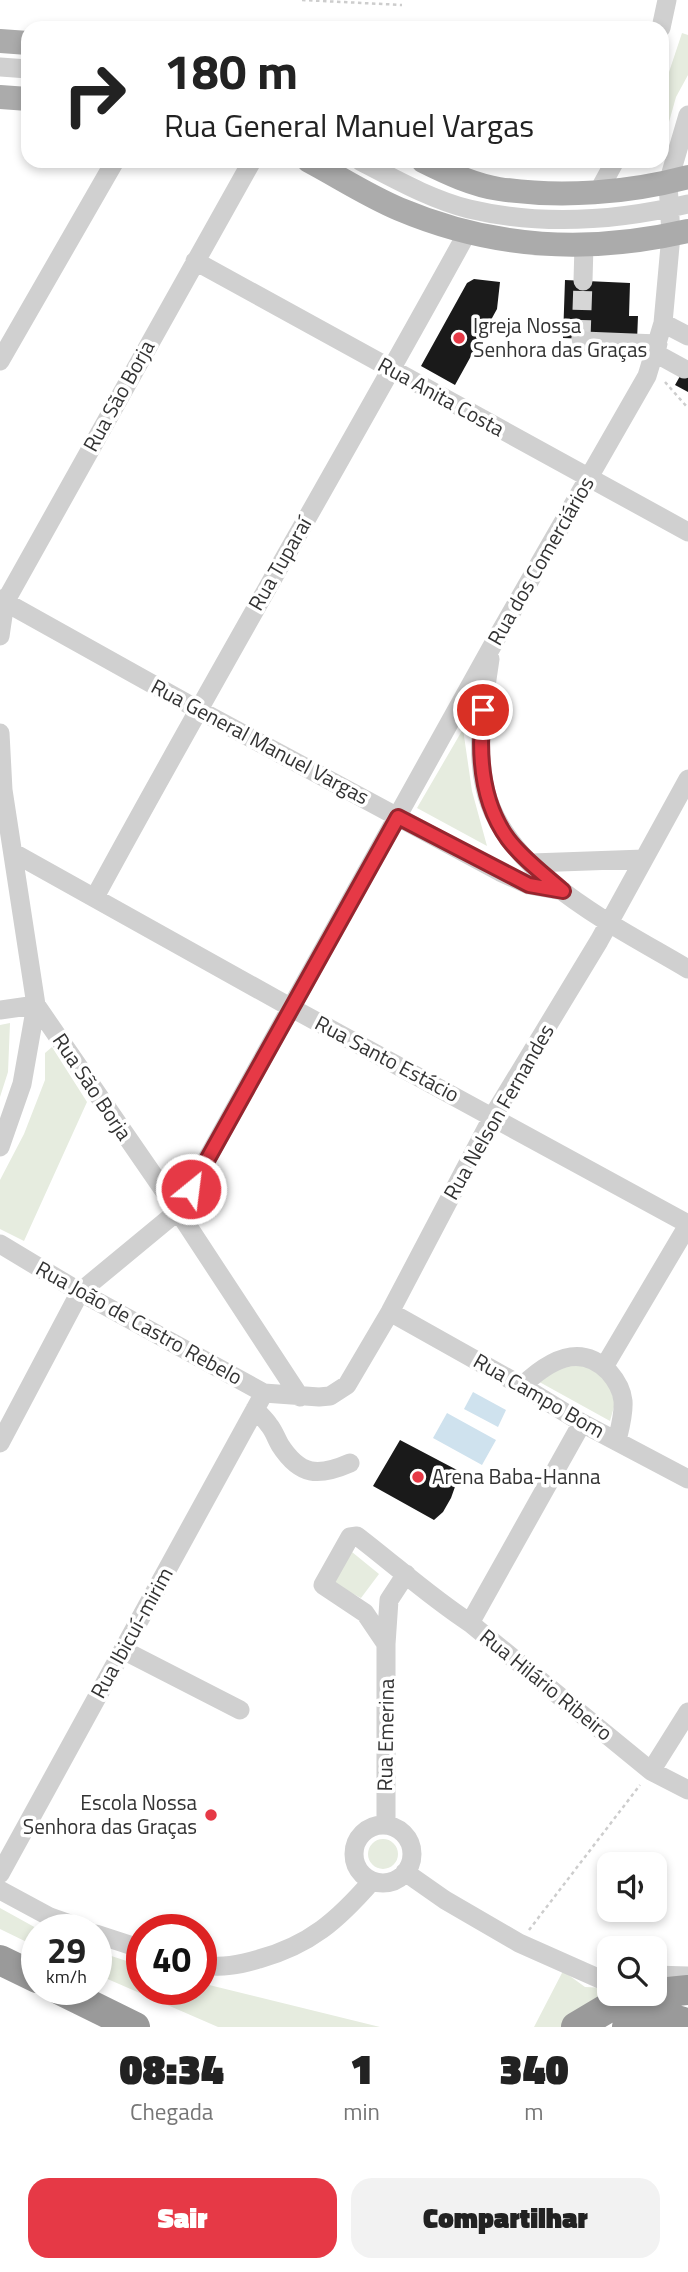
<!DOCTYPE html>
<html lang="pt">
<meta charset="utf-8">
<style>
body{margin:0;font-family:"Titillium Web",sans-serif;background:#f2f2f2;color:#222;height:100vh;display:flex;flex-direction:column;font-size:26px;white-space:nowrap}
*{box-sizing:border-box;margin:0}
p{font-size:23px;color:#767676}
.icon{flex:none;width:38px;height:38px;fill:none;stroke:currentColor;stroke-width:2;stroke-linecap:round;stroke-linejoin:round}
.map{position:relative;height:2027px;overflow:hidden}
.panel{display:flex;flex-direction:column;background:#fff;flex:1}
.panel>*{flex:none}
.guide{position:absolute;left:21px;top:21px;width:648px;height:147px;border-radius:21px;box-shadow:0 4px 10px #0003;background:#fff;color:#222;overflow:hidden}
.controls{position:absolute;left:597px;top:1852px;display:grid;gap:14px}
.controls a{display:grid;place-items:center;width:70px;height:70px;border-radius:14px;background:#fff;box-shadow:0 4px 10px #0003;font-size:35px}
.speed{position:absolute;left:21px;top:1914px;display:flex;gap:14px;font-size:35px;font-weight:700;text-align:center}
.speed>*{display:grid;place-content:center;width:91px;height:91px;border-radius:50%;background:#fff;box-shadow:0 4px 10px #0003;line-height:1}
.speed small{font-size:18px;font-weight:400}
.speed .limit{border:10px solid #d22;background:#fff;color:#111}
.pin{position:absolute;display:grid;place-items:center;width:60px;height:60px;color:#fff;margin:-30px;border:4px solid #fff;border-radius:50%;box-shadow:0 2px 7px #0007}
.me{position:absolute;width:77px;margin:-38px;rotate:29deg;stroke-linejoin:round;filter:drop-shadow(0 0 5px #0008)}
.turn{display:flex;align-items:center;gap:24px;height:147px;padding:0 28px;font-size:32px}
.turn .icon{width:91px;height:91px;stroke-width:2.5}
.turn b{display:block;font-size:49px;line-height:60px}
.eta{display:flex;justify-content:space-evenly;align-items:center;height:119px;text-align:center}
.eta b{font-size:42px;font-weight:800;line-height:49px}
.button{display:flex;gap:14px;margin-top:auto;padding:14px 28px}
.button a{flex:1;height:80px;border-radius:21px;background:#e63946;color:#fff;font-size:28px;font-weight:800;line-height:80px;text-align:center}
.button a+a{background:#f2f2f2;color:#222}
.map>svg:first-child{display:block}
.green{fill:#e6ecdf}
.water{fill:#cfe2ee}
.building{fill:#1a1a1a}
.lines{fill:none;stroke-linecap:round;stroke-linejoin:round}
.minor-tunnel{stroke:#d6d6d6;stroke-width:19;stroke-dasharray:19 10;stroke-linecap:butt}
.path{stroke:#cdcdcd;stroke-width:2.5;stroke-dasharray:3.5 3.5;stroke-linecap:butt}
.minor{stroke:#d0d0d0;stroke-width:19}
.major{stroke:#ababab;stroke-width:24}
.highway{stroke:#9a9a9a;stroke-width:30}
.route-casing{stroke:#96252e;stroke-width:18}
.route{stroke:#e63946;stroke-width:12}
.poi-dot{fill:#e63946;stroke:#fff;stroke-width:2.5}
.labels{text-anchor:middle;stroke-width:7;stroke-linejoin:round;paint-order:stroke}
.poi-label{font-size:21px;fill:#333;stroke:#fff;text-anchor:start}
.street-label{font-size:21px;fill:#333;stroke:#fff}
</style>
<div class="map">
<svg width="688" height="2027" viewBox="0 0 688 2027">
<rect width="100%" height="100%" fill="#fff"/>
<path class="green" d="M 682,33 L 688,35 L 688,75 L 676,97 L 662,147 L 662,93 Z
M 463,729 L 472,791 L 487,846 L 417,808 Z
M 10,1023 L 8,1072 L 0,1097 L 0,1025 Z
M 52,1047 L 87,1102 L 24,1241 L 0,1229 L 0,1180 L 24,1134 L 45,1080 L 45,1053 Z
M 554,1365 L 587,1365 L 608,1382 L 615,1403 L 610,1421 L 534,1379 Z
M 352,1552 L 379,1574 L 361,1598 L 332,1583 Z
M368 1854a15 15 0 1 1 30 0a15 15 0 1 1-30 0Z
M 0,1908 L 38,1929 L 40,1927 L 47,1930 L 37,1930 L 37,1947 L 0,1929 Z
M 96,1951 L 142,1966 L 142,1990 L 201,1990 L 201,1983 L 380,2027 L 218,2027 L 96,1974 Z
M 563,1971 L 585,1987 L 608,1988 L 609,1993 L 564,2027 L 534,2027 Z"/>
<path class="water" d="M 473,1392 L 506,1410 L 498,1427 L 464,1409 Z
M 447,1413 L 496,1440 L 482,1465 L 433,1438 Z"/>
<path class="building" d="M 474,279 L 500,282 L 497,309 L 455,385 L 421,366 L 467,283 Z
M 565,280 L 630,283 L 629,316 L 638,316 L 637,341 L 563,338 Z
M 688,362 L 688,392 L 675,385 Z
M 400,1440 L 457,1470 L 456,1484 L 451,1498 L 443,1512 L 434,1520 L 373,1486 Z"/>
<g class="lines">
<path class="minor-tunnel" d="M 581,339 L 583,281"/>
<path class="path" d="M 302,0 L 402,5
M 665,382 L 688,408
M 529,1930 L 640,1785"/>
<path class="minor" d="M 661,28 L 667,0
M 0,67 L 28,69
M 360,161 C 395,179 430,199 469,209 C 541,226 616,221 688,204
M 598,192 L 615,161
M 195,261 L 688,532
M 583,281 L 584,245
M 663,323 L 688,336
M 581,339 L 583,341 L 658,344
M 655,353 L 684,369
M 0,361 L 115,161
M 0,599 L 197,709 L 500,872 L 529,885 L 563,891
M 0,636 L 5,602 L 252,161
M 490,659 C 484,701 475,746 485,788 C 504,874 618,927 688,969
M 0,733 L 3,790 L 36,1005 L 178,1211 L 300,1397
M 14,853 L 290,1007 L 688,1224
M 532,863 L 644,859
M 95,897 C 216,674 345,455 467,233
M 0,1010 L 36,1005 L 22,1084 L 0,1147
M 0,1244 L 80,1292 L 264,1393 L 319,1397 L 330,1396 L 347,1385 L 390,1312 L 493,1116 L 599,941 L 688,779
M 390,1312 L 522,1386 L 582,1423 L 688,1479
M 604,1367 L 688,1225
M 522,1386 C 547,1362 579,1341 609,1372 C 616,1380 622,1391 623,1401 C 624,1414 620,1428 617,1440
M 255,1409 C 259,1414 265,1419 269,1425 C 274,1431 276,1438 280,1445 C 300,1476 318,1477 350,1463
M 0,1443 L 80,1292 L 178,1211 L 491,648 L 647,376 L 663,323 L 671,235 L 668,183 L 688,115
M 406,1574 L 389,1600 L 386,1644 L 365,1613 L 323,1585 L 350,1537 L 357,1536 C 395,1565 430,1597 470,1623 L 651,1771 L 688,1790
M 470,1623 L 582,1423
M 123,1650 L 240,1710
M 651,1771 L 688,1712
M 386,1825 L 386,1644
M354 1854a29 29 0 1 1 58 0a29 29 0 1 1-58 0Z
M 405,1872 L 445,1900 L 519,1943 L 609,1983
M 0,1874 L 264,1393
M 0,1890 L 50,1917 L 87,1930
M 96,1934 L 142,1949
M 201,1965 C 222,1968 239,1965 259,1959 C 310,1945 338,1920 372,1881
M 654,1975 L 688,1976"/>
<path class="major" d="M 0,41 L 28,43
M 0,97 L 28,99
M 309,161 C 339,177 368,196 399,209 C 494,249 588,254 688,231
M 423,161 C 447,173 473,185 499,189 C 561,198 628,193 688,177"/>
<path class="highway" d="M 0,1960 L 37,1978
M 60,1990 L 135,2027
M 576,2027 L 628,1996 L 688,1990
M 627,2027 C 645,2016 669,2015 688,2024"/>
</g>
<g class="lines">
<defs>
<path id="route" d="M 191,1189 L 398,817 L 529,885 L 563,891 C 545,875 523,859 508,839 C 481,802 478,755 483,710"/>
</defs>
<use href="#route" class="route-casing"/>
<use href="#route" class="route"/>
</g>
<g class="poi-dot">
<circle cx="459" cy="338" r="7"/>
<circle cx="418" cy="1477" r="7"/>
<circle cx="211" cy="1815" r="7"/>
</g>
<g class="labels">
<g class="poi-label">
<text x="473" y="333">Igreja Nossa<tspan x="473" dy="24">Senhora das Graças</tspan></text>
<text x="432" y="1484">Arena Baba-Hanna</text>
<text x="197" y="1810" text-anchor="end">Escola Nossa<tspan x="197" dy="24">Senhora das Graças</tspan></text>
</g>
<g class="street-label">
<text transform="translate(119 396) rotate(-61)" y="7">Rua São Borja</text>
<text transform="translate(441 397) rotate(29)" y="7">Rua Anita Costa</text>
<text transform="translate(541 561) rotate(-60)" y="7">Rua dos Comerciários</text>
<text transform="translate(280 564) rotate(-60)" y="7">Rua Tuparaí</text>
<text transform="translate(260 742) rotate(28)" y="7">Rua General Manuel Vargas</text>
<text transform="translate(387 1059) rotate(28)" y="7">Rua Santo Estácio</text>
<text transform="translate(92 1087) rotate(56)" y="7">Rua São Borja</text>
<text transform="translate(499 1112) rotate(-60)" y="7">Rua Nelson Fernandes</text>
<text transform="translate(139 1323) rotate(29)" y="7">Rua João de Castro Rebelo</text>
<text transform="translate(539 1396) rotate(30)" y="7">Rua Campo Bom</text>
<text transform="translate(132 1633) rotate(-61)" y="7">Rua Ibicuí-mirim</text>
<text transform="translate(546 1685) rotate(39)" y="7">Rua Hilário Ribeiro</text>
<text transform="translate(386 1735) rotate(-89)" y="7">Rua Emerina</text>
</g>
</g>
</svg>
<div class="controls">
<a><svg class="icon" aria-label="sound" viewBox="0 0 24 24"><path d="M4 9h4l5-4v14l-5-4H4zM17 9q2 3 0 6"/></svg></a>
<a><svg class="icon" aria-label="search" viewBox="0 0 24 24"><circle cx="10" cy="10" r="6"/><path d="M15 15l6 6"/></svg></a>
</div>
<div class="speed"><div>29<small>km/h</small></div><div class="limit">40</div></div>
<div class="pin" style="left:483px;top:710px;background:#d93025"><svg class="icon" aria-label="arrive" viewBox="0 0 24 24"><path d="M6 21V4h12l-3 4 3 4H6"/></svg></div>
<svg class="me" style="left:191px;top:1189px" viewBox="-20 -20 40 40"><circle r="17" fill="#e63946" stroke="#fff" stroke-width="3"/><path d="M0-11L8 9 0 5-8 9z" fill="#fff"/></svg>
<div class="guide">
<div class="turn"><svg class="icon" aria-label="right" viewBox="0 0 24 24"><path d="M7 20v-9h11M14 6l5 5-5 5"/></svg><div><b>180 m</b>Rua General Manuel Vargas</div></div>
</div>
</div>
<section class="panel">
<div class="eta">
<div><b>08:34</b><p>Chegada</p></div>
<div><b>1</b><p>min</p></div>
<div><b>340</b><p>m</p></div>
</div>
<div class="button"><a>Sair</a><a>Compartilhar</a></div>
</section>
